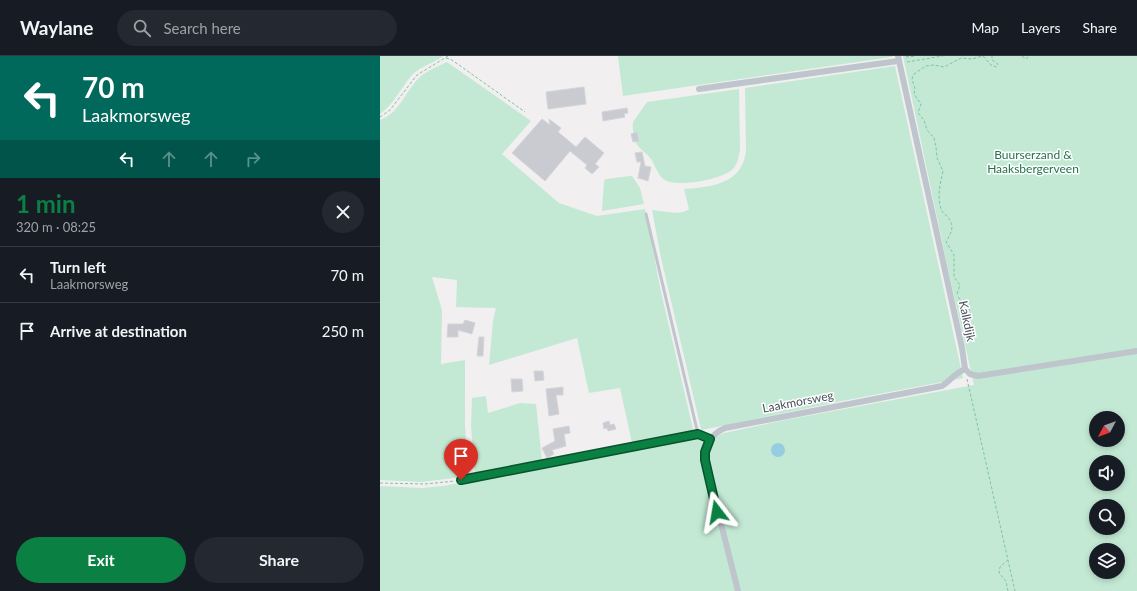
<!DOCTYPE html>
<meta charset="utf-8">
<style>
body{margin:0;font-family:Lato,sans-serif;background:#242831;color:#f1f3f6;height:100vh;display:flex;flex-direction:column;font-size:15px;white-space:nowrap}
*{box-sizing:border-box;margin:0}
p{font-size:13px;color:#9ea1a6}
.icon{flex:none;width:22px;height:22px;fill:none;stroke:currentColor;stroke-width:2;stroke-linecap:round;stroke-linejoin:round}
.map{position:relative;flex:1;overflow:hidden}
.side{display:flex;flex-direction:column;background:#171b24;width:380px}
.side>*{flex:none}
.hud{background:#00695c;color:#fff;overflow:hidden}
.needle{width:26px;rotate:229deg}
.fabs{position:absolute;left:709px;top:355px;display:grid;gap:8px}
.fabs a{display:grid;place-items:center;width:36px;height:36px;border-radius:50%;background:#171b24;box-shadow:0 2px 6px #0003;font-size:20px}
.pin{position:absolute;display:grid;place-items:center;width:34px;height:34px;color:#fff;margin:-41px -17px;border-radius:50% 50% 50% 0;rotate:-45deg;box-shadow:0 0 4px #0007}
.pin .icon{rotate:45deg}
.me{position:absolute;width:44px;margin:-22px;rotate:346deg;stroke-linejoin:round;filter:drop-shadow(0 0 3px #0008)}
.turn{display:flex;align-items:center;gap:14px;height:84px;padding:0 16px;font-size:18px}
.turn .icon{width:52px;height:52px;stroke-width:2.5}
.turn b{display:block;font-size:28px;line-height:34px}
.lanes{display:flex;align-items:center;height:38px;padding:0 16px;background:#0003;justify-content:center;gap:20px;direction:ltr}
.lanes .off{opacity:.35}
.round{display:grid;place-items:center;flex:none;width:42px;height:42px;border-radius:21px;background:#242831}
.summary{display:flex;align-items:center;justify-content:space-between;height:68px;padding:0 16px}
h1{font-size:24px;font-weight:700;line-height:30px;color:#0b8043}
.primary-button{display:flex;gap:8px;margin-top:auto;padding:8px 16px}
.primary-button a{flex:1;height:46px;border-radius:24px;background:#0b8043;color:#fff;font-size:16px;font-weight:700;line-height:46px;text-align:center}
.primary-button a+a{background:#242831;color:#f1f3f6}
ul{padding:0;list-style:none}
li{display:flex;align-items:center;gap:12px;height:56px;padding:0 16px;border-top:1px solid #363941}
li div{flex:1}
li b{display:block;font-size:15px}
li em{font-style:normal}
header{display:flex;align-items:center;gap:24px;box-sizing:border-box;height:56px;padding:0 20px;background:#171b24;border-bottom:1px solid #363941}
header strong{font-size:19px}
nav{display:flex;gap:22px;margin-inline-start:auto;font-size:14px}
.search{width:280px;height:36px;background:#242831;display:flex;align-items:center;gap:10px;box-sizing:border-box;padding:0 14px;border-radius:22px;color:#9ea1a6;font-size:15px}
main{display:flex;flex:1;min-height:0}
.map>svg:first-child{display:block}
.green{fill:#c3e9d4;fill-rule:evenodd}
.water{fill:#96cde1}
.building{fill:#c9cbd1;stroke:#d4d5da}
.lines{fill:none;stroke-linecap:round;stroke-linejoin:round}
.path{stroke:#7fc3a5;stroke-width:1;stroke-dasharray:3 2;stroke-linecap:butt}
.lane{stroke:#bfc5cc;stroke-width:3}
.street{stroke:#bfc5cc;stroke-width:6}
.route-casing{stroke:#07532c;stroke-width:10}
.route{stroke:#0b8043;stroke-width:7}
.labels{text-anchor:middle;stroke-width:3;stroke-linejoin:round;paint-order:stroke}
.park-label{font-size:12px;fill:#23724f;stroke:#fff}
.street-label{font-size:12px;fill:#49515a;stroke:#fff}
</style>
<header>
<strong>Waylane</strong>
<div class="search"><svg class="icon" aria-label="search" viewBox="0 0 24 24"><circle cx="10" cy="10" r="6"/><path d="M15 15l6 6"/></svg>Search here</div>
<nav><a>Map</a><a>Layers</a><a>Share</a></nav>
</header>
<main>
<section class="side">
<div class="hud">
<div class="turn"><svg class="icon" aria-label="left" viewBox="0 0 24 24"><path d="M17 20v-9H6M10 6l-5 5 5 5"/></svg><div><b>70 m</b>Laakmorsweg</div></div>
<div class="lanes"><svg class="icon" aria-label="left" viewBox="0 0 24 24"><path d="M17 20v-9H6M10 6l-5 5 5 5"/></svg><svg class="icon off" aria-label="ahead" viewBox="0 0 24 24"><path d="M12 20V5M6 11l6-6 6 6"/></svg><svg class="icon off" aria-label="ahead" viewBox="0 0 24 24"><path d="M12 20V5M6 11l6-6 6 6"/></svg><svg class="icon off" aria-label="right" viewBox="0 0 24 24"><path d="M7 20v-9h11M14 6l5 5-5 5"/></svg></div>
</div>
<div class="summary"><div><h1>1 min</h1><p>320 m · 08:25</p></div><a class="round"><svg class="icon" aria-label="close" viewBox="0 0 24 24"><path d="M6 6l12 12M18 6L6 18"/></svg></a></div>
<ul>
<li><svg class="icon" aria-label="left" viewBox="0 0 24 24"><path d="M17 20v-9H6M10 6l-5 5 5 5"/></svg><div><b>Turn left</b><p>Laakmorsweg</p></div><em>70 m</em></li>
<li><svg class="icon" aria-label="arrive" viewBox="0 0 24 24"><path d="M6 21V4h12l-3 4 3 4H6"/></svg><div><b>Arrive at destination</b></div><em>250 m</em></li>
</ul>
<div class="primary-button"><a>Exit</a><a>Share</a></div>
</section>
<div class="map">
<svg width="757" height="535" viewBox="0 0 757 535">
<rect width="100%" height="100%" fill="#f1efef"/>
<path class="green" d="M 0,0 L 63,0 C 53,8 40,10 31,20 C 21,32 13,49 0,58 Z
M 238,0 L 512,0 L 512,1 L 243,40 Z
M 523,0 L 757,0 L 757,535 L 0,535 L 0,430 L 42,432 L 64,430 L 316,381 L 321,381 L 322,383 L 340,379 L 344,377 L 405,364 L 594,329 L 566,204 ZM 716,362 L 738,362 L 738,384 L 716,384 ZM 716,406 L 738,406 L 738,428 L 716,428 ZM 716,450 L 738,450 L 738,472 L 716,472 ZM 716,494 L 738,494 L 738,516 L 716,516 Z
M 67,6 L 151,65 L 122,98 L 179,147 L 217,160 L 265,153 L 281,236 L 313,373 L 311,375 L 252,387 L 240,332 L 209,337 L 197,282 L 109,309 L 113,265 L 116,252 L 76,251 L 77,224 L 52,221 L 62,254 L 61,308 L 85,304 L 85,371 L 89,420 L 42,426 L 0,424 L 0,64 C 17,59 26,36 37,24 C 45,15 57,11 67,6 Z
M 515,10 L 583,322 L 462,345 L 322,374 L 321,373 L 281,202 L 272,154 C 283,155 301,160 309,153 L 304,133 C 332,131 363,128 366,94 L 365,32 Z
M 359,33 L 360,94 C 359,100 358,106 354,112 C 345,123 300,131 287,125 C 278,122 276,110 271,103 C 267,97 260,94 256,87 C 254,82 252,72 253,66 L 267,46 Z
M 250,120 L 252,120 L 260,132 L 264,148 L 222,155 L 224,125 L 226,123 Z
M 106,340 L 108,357 L 140,347 L 156,348 L 162,405 L 95,419 L 91,370 L 92,342 Z"/>
<path class="water" d="M391 394a7 7 0 1 1 14 0a7 7 0 1 1-14 0Z"/>
<path class="building" d="M 204,31 L 206,48 L 168,53 L 166,36 Z
M 247,52 L 248,57 L 244,58 L 245,61 L 223,65 L 222,56 Z
M 162,63 L 170,69 L 169,63 L 181,72 L 178,76 L 196,91 L 205,81 L 224,97 L 215,108 L 219,111 L 212,118 L 205,112 L 207,109 L 190,95 L 165,125 L 132,97 Z
M 257,76 L 259,85 L 253,86 L 251,78 Z
M 262,96 L 265,110 L 271,111 L 268,125 L 258,122 L 261,106 L 257,106 L 255,97 Z
M 85,264 L 95,267 L 92,278 L 78,274 L 78,281 L 67,281 L 68,268 L 83,268 Z
M 99,281 L 104,281 L 103,300 L 97,300 Z
M 154,315 L 163,315 L 164,324 L 155,325 Z
M 131,323 L 142,323 L 143,335 L 132,336 Z
M 183,331 L 183,339 L 176,339 L 179,358 L 169,360 L 166,333 Z
M 229,365 L 230,369 L 234,368 L 236,373 L 228,375 L 227,372 L 224,373 L 223,367 Z
M 189,370 L 190,377 L 184,378 L 186,390 L 172,394 L 174,398 L 167,402 L 162,392 L 175,385 L 173,373 Z"/>
<g class="lines">
<path class="path" d="M 642,0 L 646,3 L 649,0
M 526,1 L 536,0
M 66,2 L 72,4 L 145,56
M 527,6 L 563,0
M 0,61 L 10,54 L 37,19 L 68,0
M 577,238 L 580,229 L 574,221 L 574,199 L 566,186 C 571,176 576,171 567,160 C 564,158 562,156 561,153 C 557,140 560,128 563,115 L 557,102 L 556,91 L 554,82 L 547,74 L 544,64 L 538,57 L 541,48 L 534,38 L 535,33 L 532,23 L 534,18 L 546,10 L 554,9 L 564,11 L 581,2 L 592,3 L 602,0 L 604,1 L 611,9 L 616,11 L 618,8 L 612,4 L 612,0
M 578,241 C 595,258 592,255 586,278
M 587,323 L 635,535
M 0,427 L 45,428 L 75,425
M 628,535 L 626,525 L 619,517 L 620,511 L 628,504"/>
<path class="lane" d="M 266,158 L 318,378"/>
<path class="street" d="M 518,0 L 582,292 L 585,313
M 319,33 L 518,5
M 585,313 L 590,318 L 598,320 L 757,295
M 81,424 L 318,378 L 330,383
M 358,535 L 325,404 C 325,389 331,378 345,372 L 562,330 C 570,325 575,317 585,313"/>
</g>
<g class="lines">
<defs>
<path id="route" d="M 81,424 L 318,378 L 330,383 L 325,396 L 325,404 L 337,456"/>
</defs>
<use href="#route" class="route-casing"/>
<use href="#route" class="route"/>
</g>
<g class="labels">
<g class="park-label">
<text x="653" y="103">Buurserzand &amp;<tspan x="653" dy="14">Haaksbergerveen</tspan></text>
</g>
<g class="street-label">
<text transform="translate(587 265) rotate(78)" y="4">Kalkdijk</text>
<text transform="translate(418 346) rotate(-11)" y="4">Laakmorsweg</text>
</g>
</g>
</svg>
<div class="fabs">
<a><svg class="needle" viewBox="-14 -14 28 28"><path d="M0-13l5 13h-10z" fill="#e53935"/><path d="M0 13l5-13h-10z" fill="#9ea1a6"/></svg></a>
<a><svg class="icon" aria-label="sound" viewBox="0 0 24 24"><path d="M4 9h4l5-4v14l-5-4H4zM17 9q2 3 0 6"/></svg></a>
<a><svg class="icon" aria-label="search" viewBox="0 0 24 24"><circle cx="10" cy="10" r="6"/><path d="M15 15l6 6"/></svg></a>
<a><svg class="icon" aria-label="layers" viewBox="0 0 24 24"><path d="M12 4l9 5-9 5-9-5zM3 14l9 5 9-5"/></svg></a>
</div>
<div class="pin" style="left:81px;top:424px;background:#d93025"><svg class="icon" aria-label="arrive" viewBox="0 0 24 24"><path d="M6 21V4h12l-3 4 3 4H6"/></svg></div>
<svg class="me" style="left:337px;top:456px" viewBox="-20 -20 40 40"><path d="M0-17L14 15 0 8-14 15z" fill="#0b8043" stroke="#fff" stroke-width="4"/></svg>
</div>
</main>
